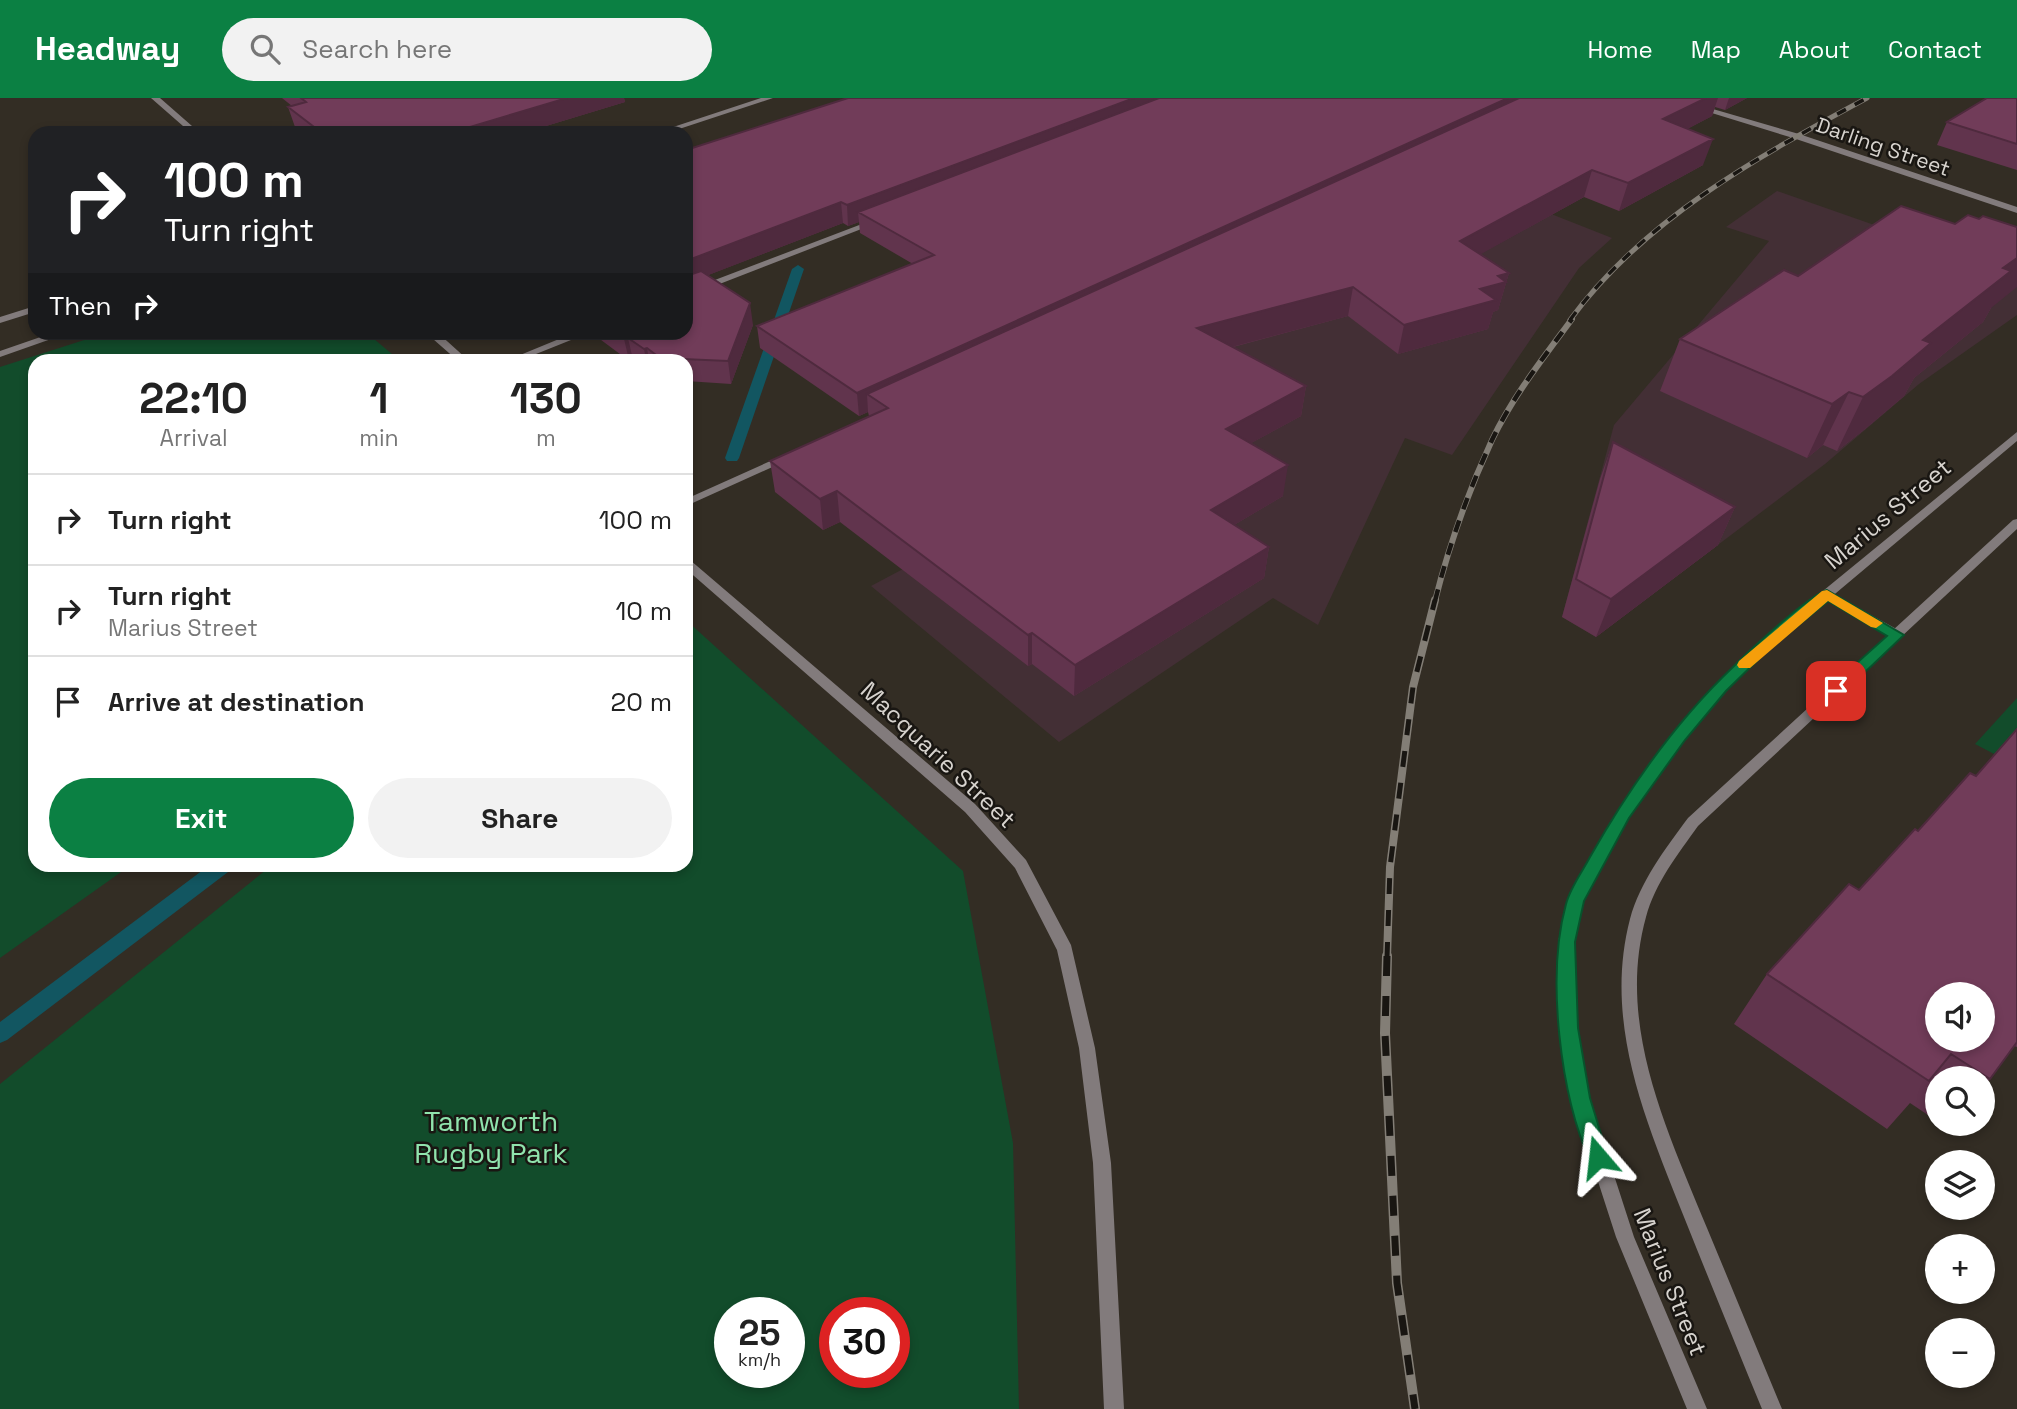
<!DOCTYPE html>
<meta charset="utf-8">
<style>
body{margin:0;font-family:"Space Grotesk",sans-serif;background:#f2f2f2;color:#222;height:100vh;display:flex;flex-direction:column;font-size:26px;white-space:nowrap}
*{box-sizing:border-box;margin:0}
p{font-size:23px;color:#767676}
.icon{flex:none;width:38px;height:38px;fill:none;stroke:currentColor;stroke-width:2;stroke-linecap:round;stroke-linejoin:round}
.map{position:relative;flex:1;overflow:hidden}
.side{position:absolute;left:28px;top:256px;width:665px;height:518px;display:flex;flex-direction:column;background:#fff;border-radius:21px;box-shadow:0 4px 10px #0003}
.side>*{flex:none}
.guide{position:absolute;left:28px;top:28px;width:665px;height:214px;border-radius:21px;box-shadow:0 4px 10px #0003;background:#202124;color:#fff;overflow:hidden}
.controls{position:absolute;left:1925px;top:884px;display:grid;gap:14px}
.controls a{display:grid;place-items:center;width:70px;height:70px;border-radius:50%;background:#fff;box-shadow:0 4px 10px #0003;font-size:35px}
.speed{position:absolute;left:714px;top:1199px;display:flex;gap:14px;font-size:35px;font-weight:700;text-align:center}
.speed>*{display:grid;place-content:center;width:91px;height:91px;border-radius:50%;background:#fff;box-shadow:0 4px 10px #0003;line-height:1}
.speed small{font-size:18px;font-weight:400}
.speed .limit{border:10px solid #d22;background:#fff;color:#111}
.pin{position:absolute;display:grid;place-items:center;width:60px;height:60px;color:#fff;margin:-30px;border-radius:14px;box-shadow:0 4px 10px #0006}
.me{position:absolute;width:77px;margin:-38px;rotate:343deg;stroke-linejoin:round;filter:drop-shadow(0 0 5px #0008)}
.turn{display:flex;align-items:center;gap:24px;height:147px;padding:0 21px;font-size:32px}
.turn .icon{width:91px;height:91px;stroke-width:2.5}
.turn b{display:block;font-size:49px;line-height:60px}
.then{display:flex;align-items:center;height:66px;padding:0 21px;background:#0003;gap:14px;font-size:26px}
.eta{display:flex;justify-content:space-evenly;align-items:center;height:119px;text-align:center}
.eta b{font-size:42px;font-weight:800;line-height:49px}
.cta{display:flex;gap:14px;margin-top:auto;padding:14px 21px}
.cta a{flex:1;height:80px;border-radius:42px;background:#0b8043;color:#fff;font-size:28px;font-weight:800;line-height:80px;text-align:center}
.cta a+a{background:#f2f2f2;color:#222}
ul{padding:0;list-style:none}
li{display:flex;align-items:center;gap:21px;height:91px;padding:0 21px;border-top:2px solid #e0e0e0}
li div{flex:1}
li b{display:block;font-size:26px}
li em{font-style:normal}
header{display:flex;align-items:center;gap:42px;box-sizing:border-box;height:98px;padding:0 35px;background:#0b8043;color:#fff}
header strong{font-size:33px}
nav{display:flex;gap:38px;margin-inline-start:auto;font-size:24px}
.search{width:490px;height:63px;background:#f2f2f2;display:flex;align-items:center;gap:18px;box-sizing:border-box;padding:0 24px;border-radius:38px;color:#767676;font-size:26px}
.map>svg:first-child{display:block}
.industrial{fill:#432f35}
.green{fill:#124c2b;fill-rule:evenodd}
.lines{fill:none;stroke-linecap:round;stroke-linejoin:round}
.stream{fill:#125661;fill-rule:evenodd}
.service{fill:#827b7c;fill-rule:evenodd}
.minor{fill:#827b7c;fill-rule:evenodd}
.rail-far3-casing{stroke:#837e76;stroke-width:5}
.rail-far2-casing{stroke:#837e76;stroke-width:6}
.rail-far1-casing{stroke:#837e76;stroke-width:8}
.rail-casing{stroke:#837e76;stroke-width:10}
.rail-far3{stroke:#191612;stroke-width:3.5;stroke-dasharray:10;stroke-linecap:butt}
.rail-far2{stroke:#191612;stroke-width:4.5;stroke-dasharray:12;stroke-linecap:butt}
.rail-far1{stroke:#191612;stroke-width:5;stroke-dasharray:16;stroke-linecap:butt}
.rail{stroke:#191612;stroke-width:7;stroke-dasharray:20;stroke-linecap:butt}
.wall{fill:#61344d}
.shaded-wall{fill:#4f2a3e}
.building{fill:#713c59;stroke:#4f2a3e;stroke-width:2;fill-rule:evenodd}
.route{fill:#0b8043;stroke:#07532c;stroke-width:2}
.slow{fill:#f59e0b}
.labels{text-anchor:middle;stroke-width:5;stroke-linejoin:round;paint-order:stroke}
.far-street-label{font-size:21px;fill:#d7d3ce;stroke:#191612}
.street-label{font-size:24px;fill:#d7d3ce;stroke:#191612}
.near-park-label{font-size:28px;fill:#90e4ad;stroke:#191612}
</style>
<header>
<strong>Headway</strong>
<div class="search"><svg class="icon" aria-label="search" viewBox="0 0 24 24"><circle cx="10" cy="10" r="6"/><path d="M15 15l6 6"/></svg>Search here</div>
<nav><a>Home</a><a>Map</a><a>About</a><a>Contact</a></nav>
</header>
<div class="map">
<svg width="2017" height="1311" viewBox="0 0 2017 1311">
<rect width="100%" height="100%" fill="#332d24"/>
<path class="industrial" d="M 1432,69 L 1612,140 L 1579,170 L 1452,357 L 1405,340 L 1318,527 L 1273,500 L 1059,644 L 871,488 L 986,427 Z
M 1777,93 L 2017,177 L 2017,217 L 1919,286 L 1825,366 L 1596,539 L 1562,519 L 1614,327 L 1769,143 L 1726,129 Z"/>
<path class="green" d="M 106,235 L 367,235 L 399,262 L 35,262 L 35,766 L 131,767 L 0,860 L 0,269 Z
M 686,522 L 963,773 L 1013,1045 L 1019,1311 L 0,1311 L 0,986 L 272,767 L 686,766 ZM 730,1214 L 789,1214 L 789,1274 L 730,1274 ZM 835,1214 L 894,1214 L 894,1274 L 835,1274 Z
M 2017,600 L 2017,668 L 1975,646 Z"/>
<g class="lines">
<path class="stream" d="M 798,167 L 804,171 L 739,360 L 737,363 L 727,363 L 725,360 L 792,171 Z
M 211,766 L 234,766 L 232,771 L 7,942 L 0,945 L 0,924 Z"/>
<path class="service" d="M 875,121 L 882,123 L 686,199 L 686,193 Z
M 576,234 L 591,234 L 521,262 L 508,262 Z
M 1827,493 L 1902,534 L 1903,537 L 1897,541 L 1892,540 L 1823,500 L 1821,497 L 1823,494 Z"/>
<path class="minor" d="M 151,0 L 160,0 L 200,35 L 191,35 Z
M 761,0 L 773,0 L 667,35 L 655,35 Z
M 1663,0 L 1675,0 L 1799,36 L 2017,109 L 2017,115 L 1793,40 Z
M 35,208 L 35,214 L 0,225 L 0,219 Z
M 55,234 L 71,234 L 0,259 L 0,253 Z
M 425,234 L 437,234 L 468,262 L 457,262 Z
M 2017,334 L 2017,343 L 1767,553 L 1725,593 L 1684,641 L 1628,720 L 1583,803 L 1574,844 L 1574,904 L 1579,957 L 1589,1000 L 1634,1139 L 1707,1311 L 1687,1311 L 1616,1139 L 1571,1000 L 1563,957 L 1558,904 L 1558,844 L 1567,803 L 1618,712 L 1674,635 L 1715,587 L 1757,547 Z
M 786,356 L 790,357 L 790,361 L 686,408 L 686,401 Z
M 2017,421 L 2017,431 L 1698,728 C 1678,756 1655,785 1646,819 C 1616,927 1667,1032 1707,1130 C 1732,1190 1757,1251 1782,1311 L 1762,1311 C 1737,1250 1712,1189 1688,1129 C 1649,1030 1602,929 1630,821 C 1640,784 1665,751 1688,720 L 2013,422 Z
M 686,461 L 690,462 L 975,706 L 1026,762 L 1071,847 L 1095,950 L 1111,1065 L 1124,1311 L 1104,1311 L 1093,1065 L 1079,950 L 1057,852 L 1015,770 L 965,714 L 686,471 Z"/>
<defs>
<path id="rail-far3" d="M 1570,222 C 1644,121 1759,58 1867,0"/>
<path id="rail-far2" d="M 1435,503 C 1449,447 1468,394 1492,342 C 1513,298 1544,259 1572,221"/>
<path id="rail-far1" d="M 1387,860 L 1390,769 L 1413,589 L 1435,502"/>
<path id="rail" d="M 1387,858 L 1385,935 L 1397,1185 L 1415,1311"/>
</defs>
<use href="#rail-far3" class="rail-far3-casing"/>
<use href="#rail-far2" class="rail-far2-casing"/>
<use href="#rail-far1" class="rail-far1-casing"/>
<use href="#rail" class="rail-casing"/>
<use href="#rail-far3" class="rail-far3"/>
<use href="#rail-far2" class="rail-far2"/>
<use href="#rail-far1" class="rail-far1"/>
<use href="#rail" class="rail"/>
</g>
<path class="wall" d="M 282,0 L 624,0 L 625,4 L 523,35 L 303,35 L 295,29 L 288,9 L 292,8 Z
M 848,0 L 1747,0 L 1725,12 L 1715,9 L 1712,18 L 1687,31 L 1703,67 L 1619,113 L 1584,99 L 1480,156 L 1509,175 L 1498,212 L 1493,214 L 1488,231 L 1398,256 L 1348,218 L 1233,249 L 1306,288 L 1301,318 L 1251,345 L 1283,398 L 1234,427 L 1269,449 L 1264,480 L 1074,598 L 1032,566 L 1028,568 L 840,424 L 823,432 L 775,394 L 770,363 L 869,318 L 868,314 L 859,318 L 760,250 L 757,228 L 913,166 L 860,135 L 859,124 L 848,128 L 843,125 L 708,177 L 753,227 L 731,286 L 686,283 L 686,262 L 628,262 L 593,236 L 592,234 L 686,234 L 686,52 Z
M 2017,0 L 2017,72 L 1937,47 L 1947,24 Z
M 1955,126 L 1991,210 L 1983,224 L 1914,280 L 1904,298 L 1865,331 L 1837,353 L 1823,347 L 1807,360 L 1660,293 L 1680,241 L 1798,178 Z
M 1613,344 L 1735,409 L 1718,447 L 1596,539 L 1562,519 L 1600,381 Z
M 2017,631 L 2017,949 L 2014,948 L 1990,981 L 1983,989 L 1983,980 L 1937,980 L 1937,1023 L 1910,1005 L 1887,1031 L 1734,926 L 1767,876 L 1859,792 L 1918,733 L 1976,678 Z"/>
<path class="shaded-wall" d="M 567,0 L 624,0 L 625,4 L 523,35 L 450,35 Z
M 1134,0 L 1185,0 L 858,114 L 859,124 L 848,128 L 847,107 Z
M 1508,0 L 1535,0 L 867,296 L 868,314 L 859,318 L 857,295 Z
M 1706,0 L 1718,0 L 1712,18 L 1655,48 L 1663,21 Z
M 1729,0 L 1747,0 L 1725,12 Z
M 1713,41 L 1703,67 L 1619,113 L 1628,85 Z
M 1592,72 L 1584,99 L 1454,171 L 1460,143 Z
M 841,104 L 843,125 L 693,183 L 686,191 L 686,163 Z
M 2017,160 L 2017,189 L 1991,210 L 1983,224 L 1914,280 L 1904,298 L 1865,331 L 1837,353 L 1863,299 L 1923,242 L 2003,170 Z
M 1509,175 L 1498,212 L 1493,214 L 1488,231 L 1398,256 L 1404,227 L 1480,191 L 1498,178 Z
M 1353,189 L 1348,218 L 1194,259 L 1197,230 Z
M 750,205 L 753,227 L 731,286 L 728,263 Z
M 628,240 L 633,262 L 629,262 L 624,241 Z
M 647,250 L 649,262 L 646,262 L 644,251 Z
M 1306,288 L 1301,318 L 1222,361 L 1226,331 Z
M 1849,294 L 1823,347 L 1807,360 L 1832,306 Z
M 1288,367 L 1283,398 L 1207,443 L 1211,412 Z
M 837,393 L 840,424 L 823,432 L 820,401 Z
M 1735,409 L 1718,447 L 1596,539 L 1611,501 Z
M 1269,449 L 1264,480 L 1074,598 L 1075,567 Z
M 1032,535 L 1032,566 L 1028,568 L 1028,537 Z"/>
<path class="building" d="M 301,0 L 567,0 L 450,35 L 322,35 L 288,9 L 306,4 Z
M 848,0 L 1134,0 L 847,107 L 841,104 L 686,163 L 686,52 Z
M 1159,0 L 1508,0 L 857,295 L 757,228 L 934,157 L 858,114 Z
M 1519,0 L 1706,0 L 1663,21 L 1713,41 L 1628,85 L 1592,72 L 1460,143 L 1509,175 L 1498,178 L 1506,184 L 1480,191 L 1496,202 L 1404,227 L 1353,189 L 1197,230 L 1306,288 L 1226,331 L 1288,367 L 1211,412 L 1269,449 L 1075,567 L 1032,535 L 1028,537 L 837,393 L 820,401 L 770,363 L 888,310 L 867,296 Z
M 1987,0 L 2017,0 L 2017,46 L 1947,24 Z
M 1901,108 L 1955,126 L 1968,117 L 1979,121 L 1983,118 L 2017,129 L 2017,160 L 2003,170 L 2011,173 L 1923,242 L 1931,245 L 1892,278 L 1863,299 L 1849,294 L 1832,306 L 1680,241 L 1784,172 L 1798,178 Z
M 701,173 L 750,205 L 728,263 L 660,260 L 647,250 L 644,251 L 628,240 L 624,241 L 615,234 L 686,234 L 686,178 Z
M 1613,344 L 1735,409 L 1611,501 L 1576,481 Z
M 2017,631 L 2017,944 L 1990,981 L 1951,956 L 1929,983 L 1767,876 L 1849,786 L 1859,792 L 1915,731 L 1918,733 L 1970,675 L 1976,678 ZM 1937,896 L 1983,896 L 1983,942 L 1937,942 Z"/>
<path class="route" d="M 1827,492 L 1904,537 L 1841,597 L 1830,597 L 1828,593 L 1830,589 L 1887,538 L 1828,503 L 1767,553 L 1726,593 L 1685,642 L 1629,720 L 1584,803 L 1575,844 L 1578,930 L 1590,1000 L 1608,1059 L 1605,1065 L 1598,1068 L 1591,1065 C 1560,998 1546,878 1566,806 C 1570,790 1582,774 1590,759 C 1629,690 1676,623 1733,569 C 1749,553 1809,497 1827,492 Z"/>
<path class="slow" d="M 1827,492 L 1883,525 L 1876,530 L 1871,529 L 1828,503 L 1750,570 L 1739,570 L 1737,567 L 1739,563 L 1822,493 Z"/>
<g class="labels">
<g class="far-street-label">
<text transform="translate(1883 49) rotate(19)" y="7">Darling Street</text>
</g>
<g class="street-label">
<text transform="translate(1888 416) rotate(-40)" y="8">Marius Street</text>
<text transform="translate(938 657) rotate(43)" y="8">Macquarie Street</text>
<text transform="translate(1670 1184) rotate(68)" y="8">Marius Street</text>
</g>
<g class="near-park-label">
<text x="491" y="1033">Tamworth<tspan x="491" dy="32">Rugby Park</tspan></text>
</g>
</g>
</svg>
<div class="controls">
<a><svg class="icon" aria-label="sound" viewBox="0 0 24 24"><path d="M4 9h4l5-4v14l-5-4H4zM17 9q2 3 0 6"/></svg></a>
<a><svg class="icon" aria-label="search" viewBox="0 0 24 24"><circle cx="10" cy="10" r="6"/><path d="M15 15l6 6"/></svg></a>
<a><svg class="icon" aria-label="layers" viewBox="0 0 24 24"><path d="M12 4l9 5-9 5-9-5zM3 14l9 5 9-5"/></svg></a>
<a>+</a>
<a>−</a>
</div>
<div class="speed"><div>25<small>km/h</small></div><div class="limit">30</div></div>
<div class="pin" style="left:1836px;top:593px;background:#d93025"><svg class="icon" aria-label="arrive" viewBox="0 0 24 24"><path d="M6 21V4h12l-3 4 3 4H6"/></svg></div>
<svg class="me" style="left:1598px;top:1059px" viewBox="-20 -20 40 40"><path d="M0-17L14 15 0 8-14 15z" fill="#0b8043" stroke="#fff" stroke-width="4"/></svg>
<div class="guide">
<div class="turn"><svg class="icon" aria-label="right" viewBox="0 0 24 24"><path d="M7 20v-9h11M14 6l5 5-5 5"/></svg><div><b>100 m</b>Turn right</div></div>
<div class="then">Then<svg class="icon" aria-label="right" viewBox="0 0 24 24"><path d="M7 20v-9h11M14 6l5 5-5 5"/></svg></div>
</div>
<section class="side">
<div class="eta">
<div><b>22:10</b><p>Arrival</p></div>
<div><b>1</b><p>min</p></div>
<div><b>130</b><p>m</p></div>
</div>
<ul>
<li><svg class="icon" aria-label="right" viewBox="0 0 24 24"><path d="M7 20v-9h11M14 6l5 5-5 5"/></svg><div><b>Turn right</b></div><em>100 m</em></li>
<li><svg class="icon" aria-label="right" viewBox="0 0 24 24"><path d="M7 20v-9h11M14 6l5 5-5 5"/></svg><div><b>Turn right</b><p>Marius Street</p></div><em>10 m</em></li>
<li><svg class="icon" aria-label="arrive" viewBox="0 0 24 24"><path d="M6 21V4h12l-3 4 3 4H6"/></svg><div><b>Arrive at destination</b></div><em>20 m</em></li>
</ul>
<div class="cta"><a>Exit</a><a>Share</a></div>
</section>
</div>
